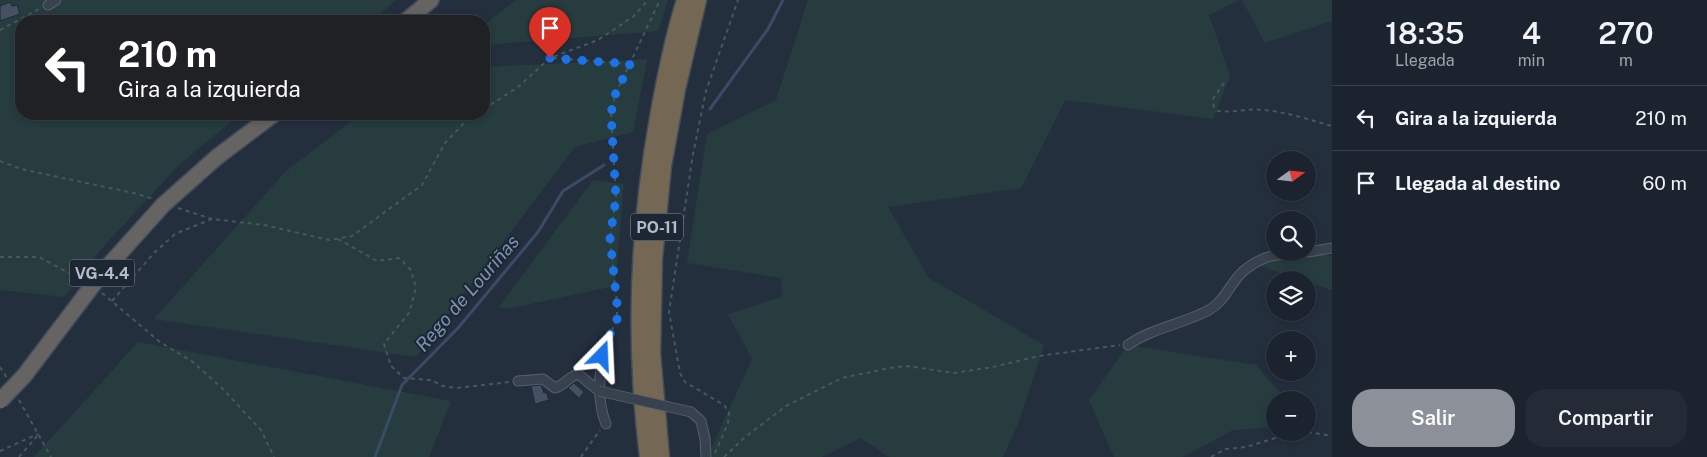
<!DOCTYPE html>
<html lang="es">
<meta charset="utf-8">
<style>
body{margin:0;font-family:"Public Sans",sans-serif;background:#242b36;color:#f1f3f6;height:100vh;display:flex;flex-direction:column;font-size:19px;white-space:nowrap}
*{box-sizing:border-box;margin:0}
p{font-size:16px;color:#a0a4aa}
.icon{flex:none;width:28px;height:28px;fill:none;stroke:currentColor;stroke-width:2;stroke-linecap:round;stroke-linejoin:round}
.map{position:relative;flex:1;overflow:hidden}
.details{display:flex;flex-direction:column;background:#1b232e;width:375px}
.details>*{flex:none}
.top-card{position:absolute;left:15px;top:15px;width:475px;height:105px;border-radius:20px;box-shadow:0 2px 8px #0003,0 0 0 1px #39404a;background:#202124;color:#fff;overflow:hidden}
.needle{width:32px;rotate:75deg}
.controls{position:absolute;left:1266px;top:151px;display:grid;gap:10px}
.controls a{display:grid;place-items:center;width:50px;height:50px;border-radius:50%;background:#1b232e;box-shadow:0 2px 8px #0003,0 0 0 1px #39404a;font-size:25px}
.pin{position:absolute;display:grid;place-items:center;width:42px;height:42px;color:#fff;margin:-51px -21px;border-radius:50% 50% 50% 0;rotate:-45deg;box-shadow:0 0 5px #0007}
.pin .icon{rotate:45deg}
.me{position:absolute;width:55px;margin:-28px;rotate:21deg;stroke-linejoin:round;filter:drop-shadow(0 0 4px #0008)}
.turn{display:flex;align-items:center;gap:18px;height:105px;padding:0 20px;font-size:22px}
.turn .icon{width:65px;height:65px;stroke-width:2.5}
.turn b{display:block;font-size:35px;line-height:42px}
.eta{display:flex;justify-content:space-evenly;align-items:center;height:85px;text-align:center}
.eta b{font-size:30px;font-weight:600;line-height:35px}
.button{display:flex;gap:10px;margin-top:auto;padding:10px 20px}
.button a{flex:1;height:58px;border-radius:20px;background:#8c9099;color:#fff;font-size:20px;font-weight:600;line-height:58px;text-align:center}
.button a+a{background:#242b36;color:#f1f3f6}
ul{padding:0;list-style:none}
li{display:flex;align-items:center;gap:15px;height:65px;padding:0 20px;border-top:1px solid #39404a}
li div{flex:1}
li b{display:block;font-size:19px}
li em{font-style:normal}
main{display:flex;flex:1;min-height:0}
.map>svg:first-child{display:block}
.green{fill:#263c3f}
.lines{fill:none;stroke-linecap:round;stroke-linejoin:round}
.stream{stroke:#394c67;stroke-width:3}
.building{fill:#455162;stroke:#1f2835}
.minor-casing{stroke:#565f6c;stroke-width:11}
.trunk-casing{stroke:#434c59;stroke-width:18}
.motorway-casing{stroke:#434c59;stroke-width:19}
.path{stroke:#44595c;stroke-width:2;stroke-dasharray:4 4;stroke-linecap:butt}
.minor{stroke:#38414e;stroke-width:9}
.trunk{stroke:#656462;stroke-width:15}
.motorway{stroke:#746855;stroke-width:16}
.minor-bridge-casing{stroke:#565f6c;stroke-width:11;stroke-linecap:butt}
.trunk-bridge-casing{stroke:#434c59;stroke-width:18;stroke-linecap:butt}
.minor-bridge{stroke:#38414e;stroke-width:9}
.trunk-bridge{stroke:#656462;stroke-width:15}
.route{stroke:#1a73e8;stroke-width:9;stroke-dasharray:0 16.2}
.labels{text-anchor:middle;stroke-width:4;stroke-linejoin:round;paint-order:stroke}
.shield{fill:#1d2633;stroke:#878f9c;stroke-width:1}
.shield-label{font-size:16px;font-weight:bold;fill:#b4bcc9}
.water-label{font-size:19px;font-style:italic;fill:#7c92b1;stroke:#1d2633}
</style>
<main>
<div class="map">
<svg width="1332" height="457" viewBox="0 0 1332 457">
<rect width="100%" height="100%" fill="#242f3e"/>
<path class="green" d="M 0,0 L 396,0 L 372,21 L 21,21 L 21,114 L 240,114 L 179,165 L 103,247 L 64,297 L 0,290 Z
M 516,0 L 668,0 L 658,31 L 484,45 L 484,25 Z
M 808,0 L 1239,0 L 1209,15 L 1230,76 L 1213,119 L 1065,100 L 1021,188 L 888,207 L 929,278 L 1044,345 L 1019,422 L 1003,457 L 889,457 L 861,438 L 822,457 L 707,457 L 752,359 L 728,314 L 782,297 L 781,278 L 687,263 L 707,134 L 776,100 Z
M 1242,0 L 1332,0 L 1332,21 L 1265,43 Z
M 647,59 L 633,132 L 575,147 L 416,357 L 154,319 L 285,172 L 361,114 L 484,114 L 484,67 Z
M 593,180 L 624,184 L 615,286 L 512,308 L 498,308 Z
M 1308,251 L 1332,256 L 1332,290 L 1308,282 L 1308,280 L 1302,280 L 1254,264 L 1287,253 Z
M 138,342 L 451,401 L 429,457 L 34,457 Z
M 1128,345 L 1256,365 L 1286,400 L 1275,400 L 1275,427 L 1233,430 L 1183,457 L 1114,457 L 1089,400 Z"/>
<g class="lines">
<path class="stream" d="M 710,109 L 768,29 L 783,0
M 375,457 L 402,385 L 458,328 L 538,232 L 563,191 L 604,165"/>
</g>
<path class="building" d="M 10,2 L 12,6 L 17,5 L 20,14 L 0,21 L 0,6 Z
M 574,383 L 584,392 L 579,398 L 568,388 Z
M 541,385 L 544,393 L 546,392 L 549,400 L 535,404 L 531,386 Z"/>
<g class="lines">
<defs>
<path id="minor" d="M 48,5 L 56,0
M 1308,252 L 1332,248
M 605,345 C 599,371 596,399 606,424
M 1128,345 C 1152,328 1183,324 1209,310 C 1222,303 1228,289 1237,278 C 1243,269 1261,258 1272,256 C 1281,254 1291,254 1299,252
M 518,381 L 543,379 L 555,388 C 565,385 568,377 578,374 L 599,391
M 691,412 L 701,421 L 705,439 L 706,457"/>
<path id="trunk" d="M 406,21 L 431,0
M 217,157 L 274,114"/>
<path id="motorway" d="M 648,457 C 634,345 638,229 658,118 C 665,78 673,38 685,0
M 661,457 L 652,353 L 654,258 L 663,166 L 677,89 L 698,0"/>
</defs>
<use href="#minor" class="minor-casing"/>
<use href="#trunk" class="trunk-casing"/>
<use href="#motorway" class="motorway-casing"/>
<path class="path" d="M 0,30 L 41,8
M 553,58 L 630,64
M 1224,83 L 1213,99 L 1214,107 L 1218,111 C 1233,113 1249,108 1264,110 C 1287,112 1310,120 1332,126
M 484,109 L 518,87 L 550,58 L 598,40 L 634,16 L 648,0
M 0,161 L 21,169 L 138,194 L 153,199
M 178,208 L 212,219
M 338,239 L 377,261 L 399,258 L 411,270 L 416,288 L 409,313 L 384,344 L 391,366 L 404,378 L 431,380 L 443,386 L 456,388 L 510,382
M 0,257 L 39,257 L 82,280
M 102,293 L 160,342 L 193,362 L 223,389 L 261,430 L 274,457
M 112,301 L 154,253 L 175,234 L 212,219 L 264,225 L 329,240 L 352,236 L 422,185 L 445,143 L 467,120 L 477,114
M 608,338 L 617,320 L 617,304 L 610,238 L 616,198 L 611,113 L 615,95 L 660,0
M 0,367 L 7,378
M 19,400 L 51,457
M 1308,432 L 1332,436
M 0,451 L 38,434
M 715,453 L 728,423 L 729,412 L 724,405 L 685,382 L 680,373 L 669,312 L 693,154 L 706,91 L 738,0
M 19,457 L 37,436
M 581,457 L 600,430
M 724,457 L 744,438 L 786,406 L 842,378 L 890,368 L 907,366 L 954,373 L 993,367 L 1039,356 L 1120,345
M 1211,457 L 1226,449 L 1246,447 L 1295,432"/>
<use href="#minor" class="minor"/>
<use href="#trunk" class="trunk"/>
<use href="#motorway" class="motorway"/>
<defs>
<path id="minor-bridge" d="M 599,391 L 691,412"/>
<path id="trunk-bridge" d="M 0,401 L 24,376 L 102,273 L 163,205 L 217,157"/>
</defs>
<use href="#minor-bridge" class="minor-bridge-casing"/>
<use href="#trunk-bridge" class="trunk-bridge-casing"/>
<use href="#minor-bridge" class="minor-bridge"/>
<use href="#trunk-bridge" class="trunk-bridge"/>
</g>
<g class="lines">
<path class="route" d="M 550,58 L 630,64 L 615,95 L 611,113 L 616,198 L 610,238 L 617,304 L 617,320 L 605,345 L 602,356"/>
</g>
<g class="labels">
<g class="shield">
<rect x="631" y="213.5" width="52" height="27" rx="4"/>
<rect x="69.5" y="259.5" width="65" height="27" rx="4"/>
</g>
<g class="shield-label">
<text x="657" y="233">PO-11</text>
<text x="102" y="279">VG-4.4</text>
</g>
<g class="water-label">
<text transform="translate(467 293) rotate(-49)" y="7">Rego de Louriñas</text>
</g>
</g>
</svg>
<div class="controls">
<a><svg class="needle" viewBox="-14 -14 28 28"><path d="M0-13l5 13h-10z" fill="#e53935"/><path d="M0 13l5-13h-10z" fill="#a0a4aa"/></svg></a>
<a><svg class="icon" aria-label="search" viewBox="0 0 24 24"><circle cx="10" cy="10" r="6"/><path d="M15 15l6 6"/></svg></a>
<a><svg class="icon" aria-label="layers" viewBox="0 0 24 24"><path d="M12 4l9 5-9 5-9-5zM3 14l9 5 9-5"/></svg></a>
<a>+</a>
<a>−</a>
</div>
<div class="pin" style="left:550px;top:58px;background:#d93025"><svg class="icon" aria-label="arrive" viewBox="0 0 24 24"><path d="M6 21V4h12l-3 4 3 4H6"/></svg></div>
<svg class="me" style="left:602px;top:356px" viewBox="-20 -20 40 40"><path d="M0-17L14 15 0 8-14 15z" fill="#1a73e8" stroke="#fff" stroke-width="4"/></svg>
<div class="top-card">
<div class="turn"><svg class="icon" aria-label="left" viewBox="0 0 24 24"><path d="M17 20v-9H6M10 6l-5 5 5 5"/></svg><div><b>210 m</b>Gira a la izquierda</div></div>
</div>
</div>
<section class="details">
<div class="eta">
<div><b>18:35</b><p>Llegada</p></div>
<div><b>4</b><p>min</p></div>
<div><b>270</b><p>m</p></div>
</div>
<ul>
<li><svg class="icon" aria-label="left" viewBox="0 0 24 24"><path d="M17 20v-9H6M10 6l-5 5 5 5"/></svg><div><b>Gira a la izquierda</b></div><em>210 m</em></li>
<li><svg class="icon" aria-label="arrive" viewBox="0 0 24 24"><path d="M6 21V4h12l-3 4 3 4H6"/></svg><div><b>Llegada al destino</b></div><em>60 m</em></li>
</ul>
<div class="button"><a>Salir</a><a>Compartir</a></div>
</section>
</main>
